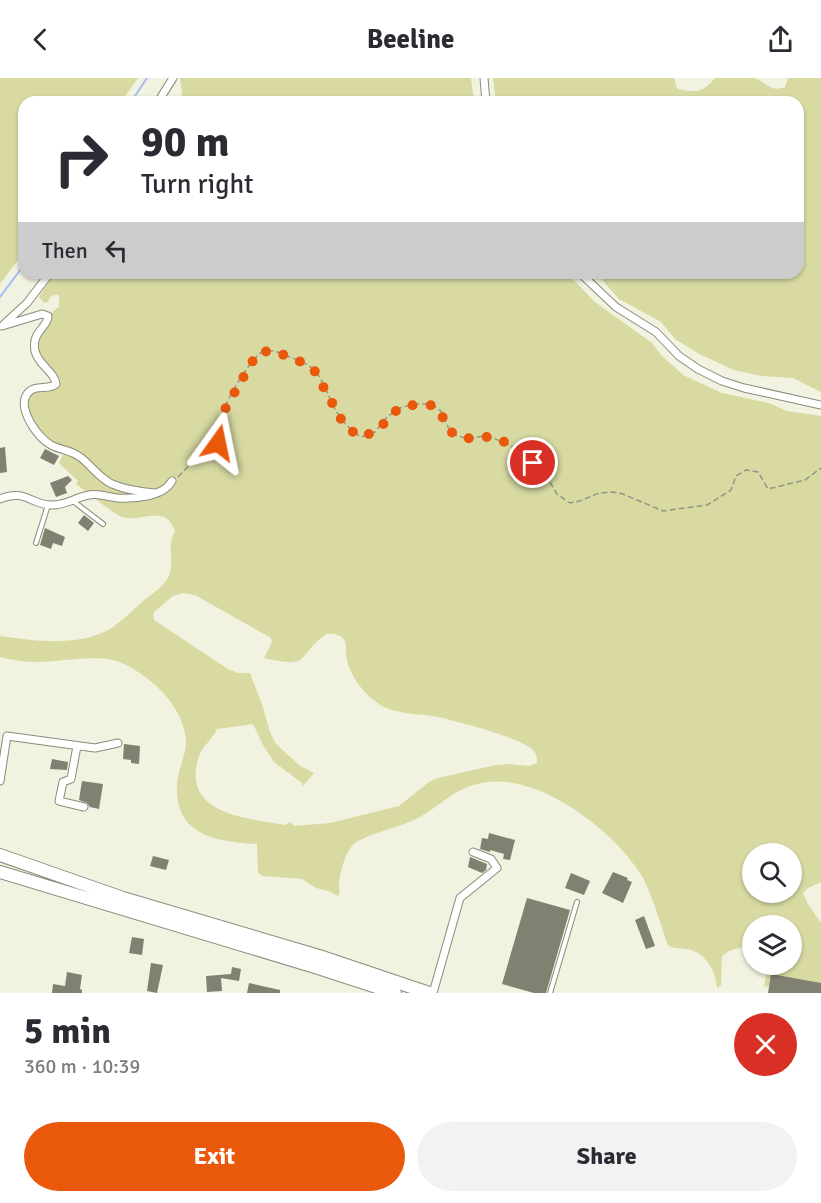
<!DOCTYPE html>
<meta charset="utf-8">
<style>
body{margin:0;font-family:Signika,sans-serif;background:#f2f2f3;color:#2b2b33;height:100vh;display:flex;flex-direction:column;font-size:22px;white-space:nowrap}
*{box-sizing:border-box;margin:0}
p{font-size:20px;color:#7c7c81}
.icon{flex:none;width:33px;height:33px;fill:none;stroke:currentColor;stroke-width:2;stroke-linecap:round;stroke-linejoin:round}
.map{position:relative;height:915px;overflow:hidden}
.sheet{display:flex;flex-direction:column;background:#fff;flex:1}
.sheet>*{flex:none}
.top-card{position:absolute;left:18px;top:18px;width:786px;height:183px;border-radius:18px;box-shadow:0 2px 4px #0004;background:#fff;color:#2b2b33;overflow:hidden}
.controls{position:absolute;left:742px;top:765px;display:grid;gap:12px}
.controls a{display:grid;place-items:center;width:60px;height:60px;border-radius:50%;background:#fff;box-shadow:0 2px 4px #0004;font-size:30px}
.pin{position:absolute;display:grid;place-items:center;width:51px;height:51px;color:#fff;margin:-26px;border:3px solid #fff;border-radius:50%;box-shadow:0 2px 6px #0007}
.me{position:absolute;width:66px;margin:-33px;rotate:12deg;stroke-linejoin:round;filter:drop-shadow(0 0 4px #0008)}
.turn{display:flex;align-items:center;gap:21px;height:126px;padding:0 24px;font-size:27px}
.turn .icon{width:78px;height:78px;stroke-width:2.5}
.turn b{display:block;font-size:42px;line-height:51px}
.then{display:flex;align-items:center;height:57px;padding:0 24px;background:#0003;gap:12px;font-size:22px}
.round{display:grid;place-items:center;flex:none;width:63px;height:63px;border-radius:32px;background:#f2f2f3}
.head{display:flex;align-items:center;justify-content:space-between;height:102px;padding:0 24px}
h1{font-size:36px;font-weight:700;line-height:45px}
.action{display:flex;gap:12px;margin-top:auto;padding:12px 24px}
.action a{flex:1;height:69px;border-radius:36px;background:#ea580c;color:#fff;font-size:24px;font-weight:700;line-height:69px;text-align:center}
.action a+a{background:#f2f2f3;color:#2b2b33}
header{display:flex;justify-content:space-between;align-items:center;height:78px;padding:0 24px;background:#fff;font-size:27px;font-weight:700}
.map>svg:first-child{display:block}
.green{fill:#d8daa2;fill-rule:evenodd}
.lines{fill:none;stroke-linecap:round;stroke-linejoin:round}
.stream{stroke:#a3bbf4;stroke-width:2}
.building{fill:#808171}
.service-casing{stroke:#8b8b7c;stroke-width:6}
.minor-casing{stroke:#8b8b7c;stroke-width:9}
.trunk-casing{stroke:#8b8b7c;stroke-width:14}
.path{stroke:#949588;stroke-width:1.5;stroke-dasharray:6 3;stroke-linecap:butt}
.service{stroke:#fff;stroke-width:4}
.minor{stroke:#fff;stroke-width:7}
.trunk{stroke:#fff;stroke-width:12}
.route{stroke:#ea580c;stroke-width:10;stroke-dasharray:0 18}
</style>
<header><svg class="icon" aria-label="back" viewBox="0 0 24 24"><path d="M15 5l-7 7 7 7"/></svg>Beeline<svg class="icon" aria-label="share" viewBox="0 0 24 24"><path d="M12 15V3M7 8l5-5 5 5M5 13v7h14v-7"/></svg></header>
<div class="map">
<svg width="821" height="915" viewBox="0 0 821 915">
<rect width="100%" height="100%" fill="#f1f2e0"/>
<path class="green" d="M 0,0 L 138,0 L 121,24 L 24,24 L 24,174 L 0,206 Z
M 180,0 L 471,0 L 474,24 L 181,24 L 182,14 Z
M 493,0 L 674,0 L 677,11 C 695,14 702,16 715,0 C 725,0 745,0 754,0 C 766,4 771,15 785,9 L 788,0 L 821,0 L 821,314 L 793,300 L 761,298 L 734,292 L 699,276 L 675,261 L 661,244 L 619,221 L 596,195 L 798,195 L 798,24 L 496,24 Z
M 55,195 L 567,195 L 595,224 L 652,265 L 661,277 L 683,297 L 722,315 L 769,325 L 787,333 L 821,338 L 821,804 L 808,810 L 803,815 L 808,826 L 821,845 L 821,915 L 764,908 L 768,887 L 792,886 L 792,848 L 753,848 L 753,866 L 729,873 L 722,878 L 721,907 L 718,910 L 717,910 C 716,893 705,873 686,871 C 679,870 674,871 668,867 C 660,846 652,814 640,795 C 612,751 537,693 481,705 C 450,712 441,729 414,742 C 395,751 373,754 355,765 C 346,772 339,796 339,808 C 339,817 342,809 338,818 L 329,813 L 316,810 L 302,801 L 263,798 L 258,795 L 257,766 C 218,764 175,758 177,708 C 177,693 187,675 186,663 C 184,629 152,599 122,585 C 100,575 61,584 36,584 C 24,584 12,582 0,579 L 0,558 C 35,563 78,569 110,551 C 121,544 132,533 142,524 C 150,517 164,509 169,498 C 175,483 166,468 175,453 C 165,425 142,445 122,439 C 115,437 84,412 76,406 L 78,403 L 59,385 L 66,372 L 49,366 L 26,334 L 29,315 L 55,308 L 35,267 L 52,237 L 51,235 L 59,229 L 59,217 C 53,216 50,218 48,224 L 44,225 L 39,219 ZM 183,515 L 195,517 L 271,560 L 272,564 L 264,580 C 312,591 295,579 326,556 C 331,555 339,556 343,560 C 348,565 345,576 347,582 C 352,604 374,629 396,633 C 410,637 424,636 438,639 C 456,643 522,660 533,672 C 537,676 537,680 537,685 L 529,688 L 509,686 L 496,687 L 438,700 L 429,704 L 399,728 L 330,745 L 294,748 L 290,744 L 285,747 C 245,740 180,736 199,678 C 203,667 213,661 217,651 L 253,646 L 263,667 L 274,684 L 302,705 L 303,708 L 314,695 L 299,687 L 276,666 L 270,654 L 262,626 L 250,595 L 238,595 L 228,591 L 154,542 L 153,536 L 155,533 L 173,518 ZM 753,776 L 792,776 L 792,814 L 753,814 Z"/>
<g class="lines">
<path class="stream" d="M 131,24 L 147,0
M 0,219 L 24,187"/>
</g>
<path class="building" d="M 5,369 L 7,394 L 0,395 L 0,370 Z
M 45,371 L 59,378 L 54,387 L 40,380 Z
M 68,398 L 72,402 L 65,409 L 67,415 L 56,419 L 50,405 Z
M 84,437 L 94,445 L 88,453 L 78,445 Z
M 45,450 L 65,459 L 62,468 L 53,465 L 51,471 L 40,467 Z
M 124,666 L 140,668 L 139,686 L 131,685 L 131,682 L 123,681 Z
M 52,681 L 68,684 L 67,692 L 50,691 Z
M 82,703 L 103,706 L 99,731 L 90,729 L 87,725 L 79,722 Z
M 489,755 L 515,762 L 510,782 L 503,781 L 504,776 L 490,772 L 490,774 L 480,771 L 482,760 L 488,761 Z
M 153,778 L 169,782 L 166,792 L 150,788 Z
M 470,779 L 487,786 L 486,792 L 482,795 L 468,789 Z
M 613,794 L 628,800 L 627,802 L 632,804 L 623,825 L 602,815 Z
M 571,795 L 590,803 L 584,817 L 565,810 Z
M 527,820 L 570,832 L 546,915 L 534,915 L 502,906 Z
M 644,838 L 655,868 L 646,871 L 635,842 Z
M 132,859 L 144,861 L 142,877 L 129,875 Z
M 151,885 L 163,887 L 157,915 L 147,913 Z
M 232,889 L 241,891 L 239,903 L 221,900 L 222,913 L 207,914 L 206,898 L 231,896 Z
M 67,894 L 82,897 L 80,911 L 82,912 L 82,915 L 52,915 L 53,906 L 65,908 Z
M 771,896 L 821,905 L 821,915 L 768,915 Z
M 249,905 L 280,912 L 280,915 L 247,915 Z"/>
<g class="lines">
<defs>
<path id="service" d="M 73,423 L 103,446
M 36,465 L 48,427
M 550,915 L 577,824"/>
<path id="minor" d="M 484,0 L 486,24
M 158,24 L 173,0
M 580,195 L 616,229 L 656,254 L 679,278 L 698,291 L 722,303 L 744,310 L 821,327
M 4,246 L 27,225 L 50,195
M 2,248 L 42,236 L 48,238 C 48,250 31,253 35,273 C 38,287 55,294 56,306 C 48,313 35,305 27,316 C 17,331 38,360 51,367 C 60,372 71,372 80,379 C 91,387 99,400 112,406 C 126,412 141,414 156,415
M 0,421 C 27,410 31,428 53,427 C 66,427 77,419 89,417 C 98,415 108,419 117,420 C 135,421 163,419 172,403
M 77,668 L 71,701 L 63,704 L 59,723 L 84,729
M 0,703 L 7,658 L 95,670 L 118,665
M 433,915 L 460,820 L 497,790 L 491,781 L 473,774"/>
<path id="trunk" d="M 0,777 L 123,820 L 319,878 L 429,915
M 0,794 L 315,889 L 395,915"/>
</defs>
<use href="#service" class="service-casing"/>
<use href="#minor" class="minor-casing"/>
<use href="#trunk" class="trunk-casing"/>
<path class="path" d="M 178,399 L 198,378 L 218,365 C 221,354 222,344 224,333 C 226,322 253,276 264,273 C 273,271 282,276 290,279 C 298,282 308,286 314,292 C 321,299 324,308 328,316 C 335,334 345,349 361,359 L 375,354 L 387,339 L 400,330 L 414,326 L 431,326 L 441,333 L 449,351 L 455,357 L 469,361 L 483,358 L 491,359 L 522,373 L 545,396 L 557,416 L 570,425 L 580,423 L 599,415 L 613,414 L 623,416 L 663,433 L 707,427 L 731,412 L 736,398 L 746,392 L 758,394 L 768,411 L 805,402 L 821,390"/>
<use href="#service" class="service"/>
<use href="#minor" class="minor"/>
<use href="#trunk" class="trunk"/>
</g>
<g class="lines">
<path class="route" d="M 218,365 L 224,341 L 224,333 L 252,284 L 260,274 L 274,273 L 299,283 L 314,292 L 341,341 L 350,352 L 361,359 C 365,357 370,356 374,354 C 390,344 389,329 415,327 C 450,323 436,343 454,356 C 464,364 475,358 486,359 C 503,360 522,373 533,385"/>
</g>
</svg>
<div class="controls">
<a><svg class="icon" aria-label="search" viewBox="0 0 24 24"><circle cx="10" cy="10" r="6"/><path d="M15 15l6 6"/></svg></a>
<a><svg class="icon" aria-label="layers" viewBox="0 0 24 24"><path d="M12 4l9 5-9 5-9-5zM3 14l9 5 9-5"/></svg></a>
</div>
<div class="pin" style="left:533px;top:385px;background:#d93025"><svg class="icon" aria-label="arrive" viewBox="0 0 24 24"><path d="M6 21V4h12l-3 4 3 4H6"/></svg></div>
<svg class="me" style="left:218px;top:365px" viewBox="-20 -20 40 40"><path d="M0-17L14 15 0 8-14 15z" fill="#ea580c" stroke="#fff" stroke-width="4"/></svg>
<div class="top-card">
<div class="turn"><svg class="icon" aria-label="right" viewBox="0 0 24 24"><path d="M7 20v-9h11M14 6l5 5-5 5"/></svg><div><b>90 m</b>Turn right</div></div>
<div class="then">Then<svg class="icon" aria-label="left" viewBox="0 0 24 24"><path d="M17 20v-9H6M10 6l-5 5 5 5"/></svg></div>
</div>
</div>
<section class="sheet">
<div class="head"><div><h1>5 min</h1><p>360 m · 10:39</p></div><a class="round" style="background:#d93025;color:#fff"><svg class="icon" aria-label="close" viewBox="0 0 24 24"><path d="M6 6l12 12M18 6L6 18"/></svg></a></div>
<div class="action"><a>Exit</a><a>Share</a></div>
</section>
